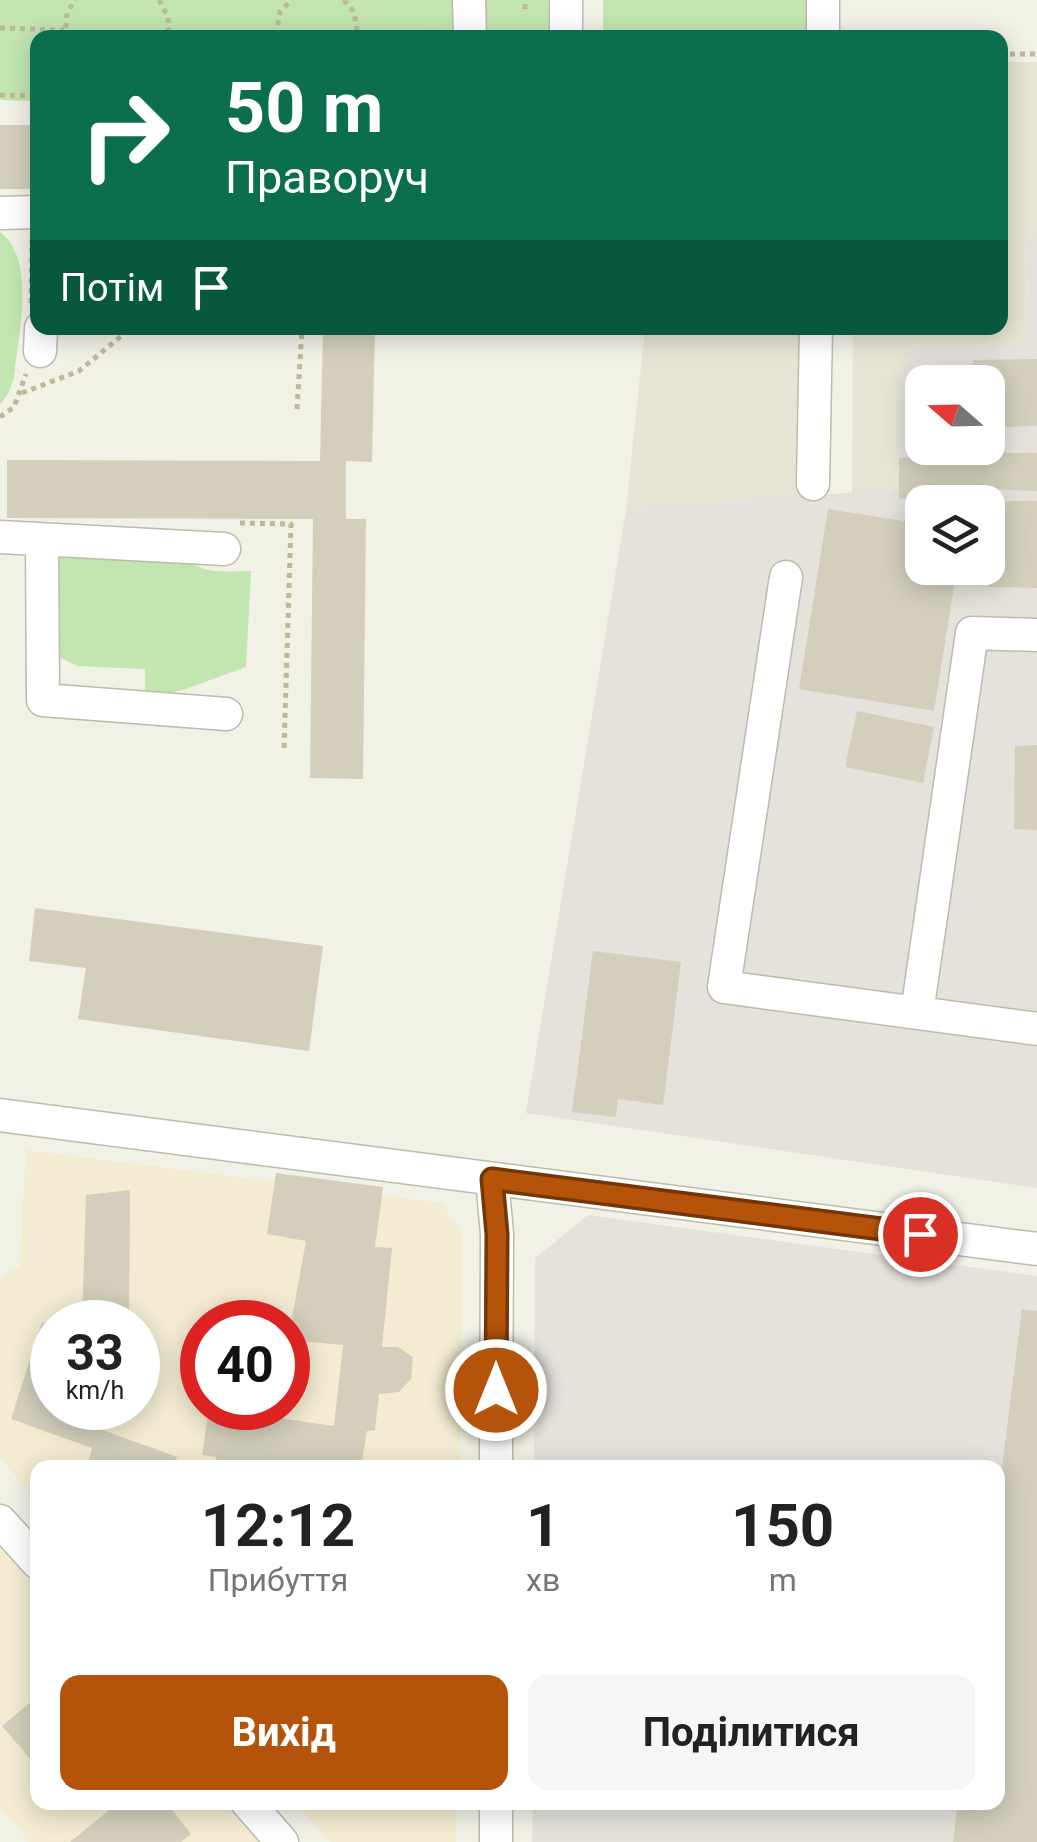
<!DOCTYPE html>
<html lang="uk">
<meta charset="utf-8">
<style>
body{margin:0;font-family:Roboto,sans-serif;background:#f6f6f6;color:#222;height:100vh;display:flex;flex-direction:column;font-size:38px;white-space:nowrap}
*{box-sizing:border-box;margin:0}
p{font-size:32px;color:#767676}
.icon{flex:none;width:55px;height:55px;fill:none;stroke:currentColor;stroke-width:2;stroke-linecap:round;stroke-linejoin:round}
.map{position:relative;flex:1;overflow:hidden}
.drawer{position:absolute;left:30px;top:1460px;width:975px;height:350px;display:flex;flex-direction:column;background:#fff;border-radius:20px;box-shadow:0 5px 25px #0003}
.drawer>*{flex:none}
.banner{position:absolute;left:30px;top:30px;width:978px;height:305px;border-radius:20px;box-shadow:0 5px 25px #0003;background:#0b6e4f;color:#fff;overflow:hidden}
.needle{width:65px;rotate:290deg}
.fabs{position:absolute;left:905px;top:365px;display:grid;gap:20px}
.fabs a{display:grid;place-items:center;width:100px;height:100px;border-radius:20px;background:#fff;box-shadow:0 5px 25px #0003;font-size:50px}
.speed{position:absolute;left:30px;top:1300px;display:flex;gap:20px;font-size:50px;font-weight:700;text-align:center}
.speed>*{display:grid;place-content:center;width:130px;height:130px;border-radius:50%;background:#fff;box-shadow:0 5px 25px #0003;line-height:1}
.speed small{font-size:25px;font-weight:400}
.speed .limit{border:15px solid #d22;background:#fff;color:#111}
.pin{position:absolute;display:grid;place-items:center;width:85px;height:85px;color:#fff;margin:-42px;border:5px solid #fff;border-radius:50%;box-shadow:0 2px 10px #0007}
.me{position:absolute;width:110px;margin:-55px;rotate:0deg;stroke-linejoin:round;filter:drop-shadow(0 0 8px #0008)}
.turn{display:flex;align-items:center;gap:35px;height:210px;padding:0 30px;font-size:45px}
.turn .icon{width:130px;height:130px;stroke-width:2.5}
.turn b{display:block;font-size:70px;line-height:85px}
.then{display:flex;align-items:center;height:95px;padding:0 30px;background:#0003;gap:20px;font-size:38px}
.eta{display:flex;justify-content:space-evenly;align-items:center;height:170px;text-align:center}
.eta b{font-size:60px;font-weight:700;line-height:70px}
.button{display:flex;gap:20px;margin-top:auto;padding:20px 30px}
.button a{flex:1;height:115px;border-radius:20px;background:#b45309;color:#fff;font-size:40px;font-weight:700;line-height:115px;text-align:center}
.button a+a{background:#f6f6f6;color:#222}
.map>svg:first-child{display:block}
.residential{fill:#e6e4d4}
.commercial{fill:#f3ecd2;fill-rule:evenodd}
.industrial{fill:#e4e2db;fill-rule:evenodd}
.green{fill:#c2e5b1}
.building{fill:#d3cfbc}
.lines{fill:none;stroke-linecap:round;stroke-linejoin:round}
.minor-casing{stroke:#bdbba9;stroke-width:35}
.path{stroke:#beb99b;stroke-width:5;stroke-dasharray:5 5;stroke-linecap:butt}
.minor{stroke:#fff;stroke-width:32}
.route-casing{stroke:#753606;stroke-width:25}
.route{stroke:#b45309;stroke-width:18}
</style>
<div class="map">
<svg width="1037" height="1842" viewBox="0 0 1037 1842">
<rect width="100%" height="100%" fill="#f2f1e6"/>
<path class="residential" d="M 1000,62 L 1037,62 L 1037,237 L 1027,238 L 1030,343 L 907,349 L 897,489 L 852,493 L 853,328 L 1000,328 Z
M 645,328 L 809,328 L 807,496 L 626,510 Z"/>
<path class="commercial" d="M 26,1150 L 443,1203 L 462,1236 L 460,1467 L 38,1468 L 37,1502 L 0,1458 L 0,1278 L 19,1267 ZM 52,1322 L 138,1322 L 138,1408 L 52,1408 ZM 202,1322 L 288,1322 L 288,1408 L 202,1408 Z
M 0,1529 L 37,1573 L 38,1802 L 233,1803 L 267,1842 L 29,1842 L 0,1808 Z
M 296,1803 L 456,1803 L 456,1842 L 330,1842 Z"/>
<path class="industrial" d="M 1027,237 L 1037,237 L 1037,1188 L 526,1113 L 626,510 L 897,489 L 906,348 L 1030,343 ZM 922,382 L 988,382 L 988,448 L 922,448 ZM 922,502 L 988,502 L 988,568 L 922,568 Z
M 588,1215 L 1037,1276 L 1037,1842 L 532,1842 L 533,1803 L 998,1802 L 998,1468 L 534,1467 L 535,1258 Z"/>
<path class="green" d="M 0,0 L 560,0 L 559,37 L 38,38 L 37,101 L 0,100 Z
M 603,0 L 816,0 L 815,37 L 603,38 Z
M 0,232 C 37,259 18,335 14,377 L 9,392 L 0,405 Z
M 61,556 L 190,561 C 204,575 232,571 251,571 L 246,667 L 183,690 L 165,694 L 145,693 L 145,669 L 77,666 L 53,654 L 55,563 Z"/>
<path class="building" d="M 0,125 L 38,125 L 38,189 L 0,189 Z
M 323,328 L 375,328 L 372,462 L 346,461 L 346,519 L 366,519 L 363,779 L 310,778 L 313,519 L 7,518 L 7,460 L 320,461 Z
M 1037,359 L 1037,426 L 988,427 L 988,382 L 974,382 L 973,360 Z
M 915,391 L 922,391 L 922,429 L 916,429 Z
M 988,453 L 1037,453 L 1037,491 L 988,489 L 899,499 L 899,458 Z
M 988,501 L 1037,501 L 1037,588 L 988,587 L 992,527 L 988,527 Z
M 828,509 L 922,524 L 922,568 L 957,568 L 934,711 L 799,689 Z
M 857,711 L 934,727 L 923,783 L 845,767 Z
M 1037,745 L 1037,830 L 1014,829 L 1015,746 Z
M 35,908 L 323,946 L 309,1051 L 78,1019 L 86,968 L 29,961 Z
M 593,951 L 681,962 L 663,1105 L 618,1099 L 616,1117 L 572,1112 Z
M 276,1173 L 383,1187 L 375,1247 L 392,1248 L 382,1347 L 398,1347 L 413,1357 L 411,1379 L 399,1392 L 379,1394 L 375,1430 L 367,1431 L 361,1467 L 215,1468 L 216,1457 L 202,1455 L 209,1408 L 334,1426 L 343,1345 L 288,1340 L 306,1241 L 267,1234 Z
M 130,1190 L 129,1322 L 82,1322 L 86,1195 Z
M 1022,1309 L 1037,1311 L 1037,1842 L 953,1842 L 958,1802 L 998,1802 L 998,1498 Z
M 42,1322 L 52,1326 L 52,1408 L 108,1408 L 100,1429 L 177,1457 L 173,1468 L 87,1468 L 92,1448 L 11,1419 Z
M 38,1696 L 38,1768 L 2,1726 Z
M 119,1802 L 166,1802 L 191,1834 L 181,1842 L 70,1842 Z"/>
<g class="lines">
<defs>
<path id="minor" d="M 469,0 L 470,38
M 566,38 L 566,0
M 823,38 L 823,0
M 0,213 L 38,212
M 40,351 L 41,328
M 813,484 L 816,328
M 0,537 L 224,549
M 42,541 L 43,700 L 226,714
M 786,577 L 724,987 L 1037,1029
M 917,1013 L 972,633 L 1037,635
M 0,1115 L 1037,1249
M 492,1179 L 497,1234 L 496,1468
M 0,1521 L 38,1563
M 247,1802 L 282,1842
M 496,1842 L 496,1802"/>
</defs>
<use href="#minor" class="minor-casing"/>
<path class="path" d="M 159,0 L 168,17 L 169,38
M 344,0 L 354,12 L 358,37
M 525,9 L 525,0
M 0,28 L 64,30
M 169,34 L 276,35
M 358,34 L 440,32
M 276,35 L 280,12 L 291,0
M 65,38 L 67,13 L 75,0
M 1000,54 L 1037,54
M 0,95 L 38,96
M 31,303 L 32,239
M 22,393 L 79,371 L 131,328
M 297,409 L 302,328
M 0,417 L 14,407 L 26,374
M 240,523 L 291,524 L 284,749"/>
<use href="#minor" class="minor"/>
</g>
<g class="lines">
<defs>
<path id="route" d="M 496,1390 L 497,1234 L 492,1179 L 920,1234"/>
</defs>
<use href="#route" class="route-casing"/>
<use href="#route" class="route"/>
</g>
</svg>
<div class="fabs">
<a><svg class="needle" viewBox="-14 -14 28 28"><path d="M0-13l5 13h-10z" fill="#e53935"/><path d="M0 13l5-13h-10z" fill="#767676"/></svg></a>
<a><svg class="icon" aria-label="layers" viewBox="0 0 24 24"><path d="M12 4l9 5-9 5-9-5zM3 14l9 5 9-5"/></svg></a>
</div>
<div class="speed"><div>33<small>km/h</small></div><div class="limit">40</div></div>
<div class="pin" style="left:920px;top:1234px;background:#d93025"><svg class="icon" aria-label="arrive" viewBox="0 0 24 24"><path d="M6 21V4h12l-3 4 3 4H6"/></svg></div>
<svg class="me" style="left:496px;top:1390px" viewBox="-20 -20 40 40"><circle r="17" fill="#b45309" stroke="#fff" stroke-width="3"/><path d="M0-11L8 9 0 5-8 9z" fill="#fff"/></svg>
<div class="banner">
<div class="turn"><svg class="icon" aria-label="right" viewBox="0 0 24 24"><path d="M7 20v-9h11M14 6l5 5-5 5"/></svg><div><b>50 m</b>Праворуч</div></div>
<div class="then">Потім<svg class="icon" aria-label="arrive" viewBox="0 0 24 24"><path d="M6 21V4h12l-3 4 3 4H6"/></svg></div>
</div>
<section class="drawer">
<div class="eta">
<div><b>12:12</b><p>Прибуття</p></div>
<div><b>1</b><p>хв</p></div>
<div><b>150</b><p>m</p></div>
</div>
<div class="button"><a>Вихід</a><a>Поділитися</a></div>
</section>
</div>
